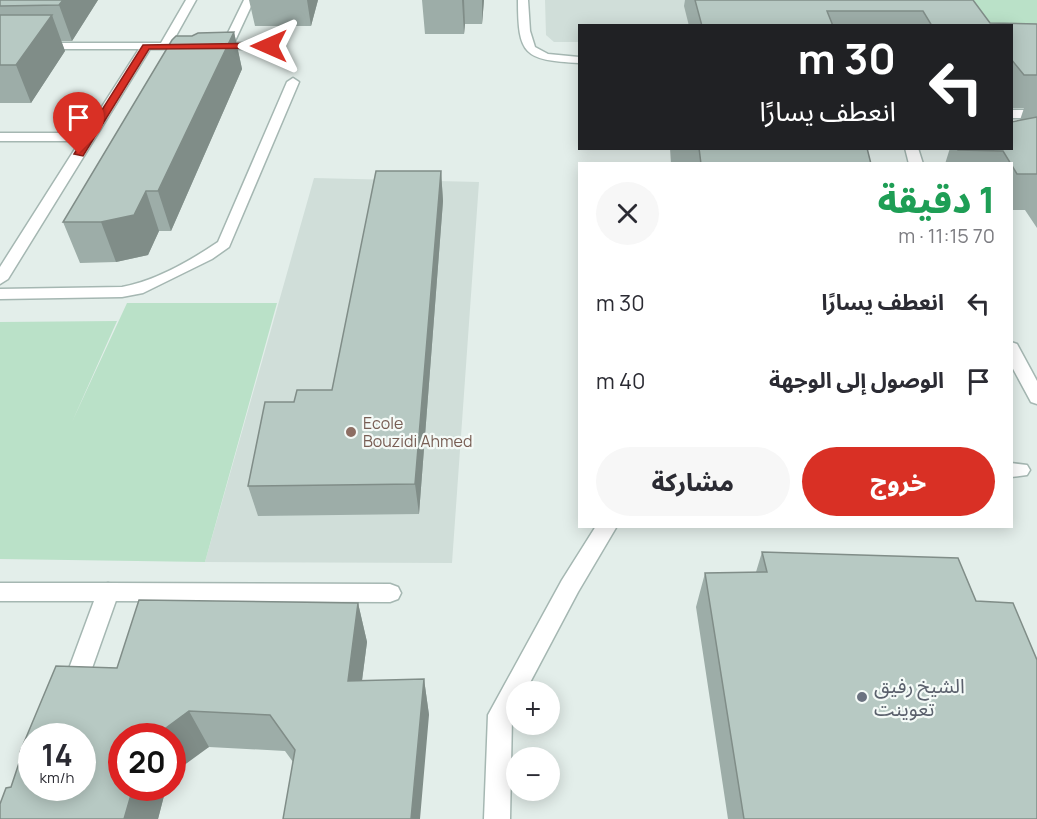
<!DOCTYPE html>
<html lang="ar">
<meta charset="utf-8">
<style>
body{margin:0;font-family:Manrope,"Noto Sans Arabic",sans-serif;background:#f7f7f7;color:#2b2b33;direction:rtl;height:100vh;display:flex;flex-direction:column;font-size:22px;white-space:nowrap}
*{box-sizing:border-box;margin:0}
p{font-size:20px;color:#7c7c81}
.icon{flex:none;width:33px;height:33px;fill:none;stroke:currentColor;stroke-width:2;stroke-linecap:round;stroke-linejoin:round}
.map{position:relative;flex:1;overflow:hidden;direction:ltr}
.details{position:absolute;left:578px;top:162px;width:435px;height:366px;display:flex;flex-direction:column;background:#fff;border-radius:0px;box-shadow:0 3px 15px #0003;direction:rtl}
.details>*{flex:none}
.guide{position:absolute;left:578px;top:24px;width:435px;height:126px;border-radius:0px;box-shadow:0 3px 15px #0003;direction:rtl;background:#202124;color:#fff;overflow:hidden}
.controls{position:absolute;left:506px;top:681px;display:grid;gap:12px}
.controls a{display:grid;place-items:center;width:54px;height:54px;border-radius:50%;background:#fff;box-shadow:0 3px 15px #0003;font-size:30px}
.speed{position:absolute;left:18px;top:723px;display:flex;gap:12px;font-size:30px;font-weight:700;text-align:center}
.speed>*{display:grid;place-content:center;width:78px;height:78px;border-radius:50%;background:#fff;box-shadow:0 3px 15px #0003;line-height:1}
.speed small{font-size:15px;font-weight:400}
.speed .limit{border:9px solid #d22;background:#fff;color:#111}
.pin{position:absolute;display:grid;place-items:center;width:51px;height:51px;color:#fff;margin:-62px -26px;border-radius:50% 50% 50% 0;rotate:-45deg;box-shadow:0 0 6px #0007}
.pin .icon{rotate:45deg}
.me{position:absolute;width:66px;margin:-33px;rotate:270deg;stroke-linejoin:round;filter:drop-shadow(0 0 4px #0008)}
.turn{display:flex;align-items:center;gap:21px;height:126px;padding:0 18px;font-size:27px}
.turn .icon{width:78px;height:78px;stroke-width:2.5}
.turn b{display:block;font-size:42px;line-height:51px}
.round{display:grid;place-items:center;flex:none;width:63px;height:63px;border-radius:32px;background:#f7f7f7}
.head{display:flex;align-items:center;justify-content:space-between;height:102px;padding:0 18px}
h1{font-size:36px;font-weight:800;line-height:45px;color:#1e9e55}
.button{display:flex;gap:12px;margin-top:auto;padding:12px 18px}
.button a{flex:1;height:69px;border-radius:36px;background:#d93025;color:#fff;font-size:24px;font-weight:800;line-height:69px;text-align:center}
.button a+a{background:#f7f7f7;color:#2b2b33}
ul{padding:0;list-style:none}
li{display:flex;align-items:center;gap:18px;height:78px;padding:0 18px}
li div{flex:1}
li b{display:block;font-size:22px}
li em{font-style:normal}
.map>svg:first-child{display:block}
.built{fill:#d0ded9}
.green{fill:#bae1c8}
.lines{fill:none;stroke-linecap:round;stroke-linejoin:round}
.lane-casing{stroke:#a5b7b2;stroke-width:3}
.street-casing{stroke:#a5b7b2;stroke-width:3}
.lane{fill:#fff;fill-rule:evenodd}
.street{fill:#fff;fill-rule:evenodd}
.wall{fill:#9dada8}
.shaded-wall{fill:#808d88}
.building{fill:#b7c9c3;stroke:#808d88;stroke-width:1.5;fill-rule:evenodd}
.route{fill:#d93025;stroke:#8d1f18;stroke-width:1.5}
.education-dot{fill:#8d6e63;stroke:#f4faf7;stroke-width:2}
.worship-dot{fill:#6b7280;stroke:#f4faf7;stroke-width:2}
.labels{text-anchor:middle;stroke-width:4.5;stroke-linejoin:round;paint-order:stroke}
.education-label{font-size:16px;fill:#785e54;stroke:#f4faf7;text-anchor:start}
.near-worship-label{font-size:20px;fill:#5b616d;stroke:#f4faf7;text-anchor:start}
</style>
<div class="map">
<svg width="1037" height="819" viewBox="0 0 1037 819">
<rect width="100%" height="100%" fill="#e3eeea"/>
<path class="built" d="M 545,0 L 827,0 L 840,25 L 579,26 L 579,42 L 554,42 L 546,35 Z
M 314,178 L 479,182 L 452,563 L 205,562 Z"/>
<path class="green" d="M 972,0 L 1037,0 L 1037,42 L 1011,26 L 992,25 Z
M 127,303 L 277,303 L 205,562 L 0,559 L 0,322 L 117,321 L 72,422 Z"/>
<g class="lines">
<defs>
<path id="lane" d="M 186,0 L 196,0 L 172,43 L 223,43 L 244,0 L 254,0 L 234,43 L 269,43 L 275,46 L 269,49 L 150,49 L 8,279 L 0,284 L 0,267 L 80,141 L 0,141 L 0,133 L 85,133 L 139,49 L 0,49 L 0,43 L 161,43 Z
M 293,78 L 299,82 L 229,247 L 212,259 L 143,293 L 122,297 L 0,299 L 0,289 L 122,287 C 155,281 190,261 218,242 L 287,82 Z
M 1011,463 L 1027,465 L 1030,470 L 1027,475 L 1011,477 Z
M 596,526 L 617,526 L 578,592 L 525,692 L 516,692 L 516,708 L 512,716 L 510,819 L 484,819 L 488,715 L 562,580 Z
M 108,583 L 390,584 L 398,587 L 401,593 L 398,599 L 390,602 L 108,601 L 100,598 L 97,592 L 100,586 Z"/>
<path id="street" d="M 518,0 L 528,0 L 530,31 L 535,47 L 548,54 L 579,57 L 579,63 C 524,60 518,55 518,0 Z
M 1011,110 L 1037,110 L 1037,118 L 1011,118 Z
M 905,148 L 918,148 L 923,164 L 909,164 Z
M 1011,342 L 1017,344 L 1037,381 L 1037,404 L 1031,402 L 1011,365 Z
M 0,583 L 108,583 L 116,586 L 119,592 L 68,736 L 44,736 L 94,601 L 0,601 Z"/>
</defs>
<use href="#lane" class="lane-casing"/>
<use href="#street" class="street-casing"/>
<use href="#lane" class="lane"/>
<use href="#street" class="street"/>
</g>
<path class="wall" d="M 0,0 L 98,0 L 72,41 L 61,41 L 65,51 L 31,103 L 0,103 Z
M 249,0 L 318,0 L 311,26 L 255,26 Z
M 422,0 L 484,0 L 482,24 L 465,24 L 464,34 L 425,34 Z
M 685,0 L 973,0 L 990,23 L 1037,24 L 1037,228 L 1025,210 L 1011,210 L 1011,164 L 945,164 L 950,148 L 1011,148 L 1020,120 L 1024,108 L 1011,108 L 1011,26 L 689,26 L 684,6 Z
M 234,32 L 242,69 L 171,231 L 159,231 L 148,255 L 116,262 L 80,263 L 63,222 L 192,36 Z
M 670,148 L 867,148 L 871,164 L 671,164 Z
M 441,171 L 443,201 L 419,514 L 258,516 L 248,486 L 294,402 L 332,390 Z
M 762,552 L 976,601 L 1037,819 L 728,819 L 696,607 L 705,573 L 756,572 Z
M 358,603 L 367,642 L 362,681 L 424,679 L 429,715 L 293,762 L 285,751 L 209,747 L 122,788 L 166,788 L 158,819 L 11,787 L 117,668 Z"/>
<path class="shaded-wall" d="M 63,0 L 98,0 L 72,41 L 59,5 Z
M 307,0 L 318,0 L 311,26 Z
M 462,0 L 464,0 L 465,24 L 464,34 Z
M 482,0 L 484,0 L 482,24 Z
M 52,15 L 65,51 L 31,103 L 16,65 Z
M 234,32 L 242,69 L 171,231 L 158,191 Z
M 441,171 L 443,201 L 419,514 L 415,484 Z
M 146,191 L 159,231 L 148,255 L 116,262 L 101,222 Z
M 358,603 L 367,642 L 357,718 L 348,681 Z
M 424,679 L 429,715 L 420,819 L 411,819 Z
M 189,711 L 209,747 L 172,774 L 172,736 L 155,736 Z
M 133,788 L 166,788 L 158,819 L 124,819 Z"/>
<path class="building" d="M 0,0 L 63,0 L 59,5 L 0,6 Z
M 695,0 L 973,0 L 990,23 L 1037,24 L 1037,75 L 1024,75 L 1011,59 L 1011,26 L 932,26 L 923,11 L 827,11 L 833,26 L 702,26 Z
M 0,15 L 52,15 L 16,65 L 0,65 Z
M 234,32 L 158,191 L 146,191 L 134,215 L 101,222 L 63,222 L 172,40 L 176,36 L 192,36 L 198,33 Z
M 1037,117 L 1037,174 L 1017,174 L 1003,151 L 958,150 L 958,148 L 1011,148 L 1011,122 Z
M 699,148 L 867,148 L 871,164 L 701,164 Z
M 376,171 L 441,171 L 415,484 L 248,486 L 265,402 L 294,402 L 297,390 L 332,390 Z
M 762,552 L 958,558 L 976,601 L 1013,603 L 1037,660 L 1037,819 L 744,819 L 705,573 L 767,572 Z
M 139,600 L 358,603 L 348,681 L 424,679 L 411,819 L 283,819 L 295,750 L 270,715 L 189,711 L 155,736 L 122,736 L 122,788 L 133,788 L 124,819 L 0,819 L 0,804 L 6,788 L 11,787 L 22,754 L 20,752 L 56,666 L 117,668 ZM 32,736 L 82,736 L 82,788 L 32,788 Z"/>
<path class="route" d="M 269,43 L 272,44 L 272,48 L 149,49 L 83,156 L 74,154 L 143,45 Z"/>
<circle class="education-dot" cx="351" cy="432" r="6"/>
<circle class="worship-dot" cx="862" cy="697" r="6"/>
<g class="labels">
<g class="education-label">
<text x="363" y="429">Ecole<tspan x="363" dy="18">Bouzidi Ahmed</tspan></text>
</g>
<g class="near-worship-label">
<text x="874" y="693">الشيخ رفيق<tspan x="874" dy="23">تعوينت</tspan></text>
</g>
</g>
</svg>
<div class="controls">
<a>+</a>
<a>−</a>
</div>
<div class="speed"><div>14<small>km/h</small></div><div class="limit">20</div></div>
<div class="pin" style="left:79px;top:154px;background:#d93025"><svg class="icon" aria-label="arrive" viewBox="0 0 24 24"><path d="M6 21V4h12l-3 4 3 4H6"/></svg></div>
<svg class="me" style="left:269px;top:46px" viewBox="-20 -20 40 40"><path d="M0-17L14 15 0 8-14 15z" fill="#d93025" stroke="#fff" stroke-width="4"/></svg>
<div class="guide">
<div class="turn"><svg class="icon" aria-label="left" viewBox="0 0 24 24"><path d="M17 20v-9H6M10 6l-5 5 5 5"/></svg><div><b>30 m</b>انعطف يسارًا</div></div>
</div>
<section class="details">
<div class="head"><div><h1>1 دقيقة</h1><p>70 m · 11:15</p></div><a class="round"><svg class="icon" aria-label="close" viewBox="0 0 24 24"><path d="M6 6l12 12M18 6L6 18"/></svg></a></div>
<ul>
<li><svg class="icon" aria-label="left" viewBox="0 0 24 24"><path d="M17 20v-9H6M10 6l-5 5 5 5"/></svg><div><b>انعطف يسارًا</b></div><em>30 m</em></li>
<li><svg class="icon" aria-label="arrive" viewBox="0 0 24 24"><path d="M6 21V4h12l-3 4 3 4H6"/></svg><div><b>الوصول إلى الوجهة</b></div><em>40 m</em></li>
</ul>
<div class="button"><a>خروج</a><a>مشاركة</a></div>
</section>
</div>
